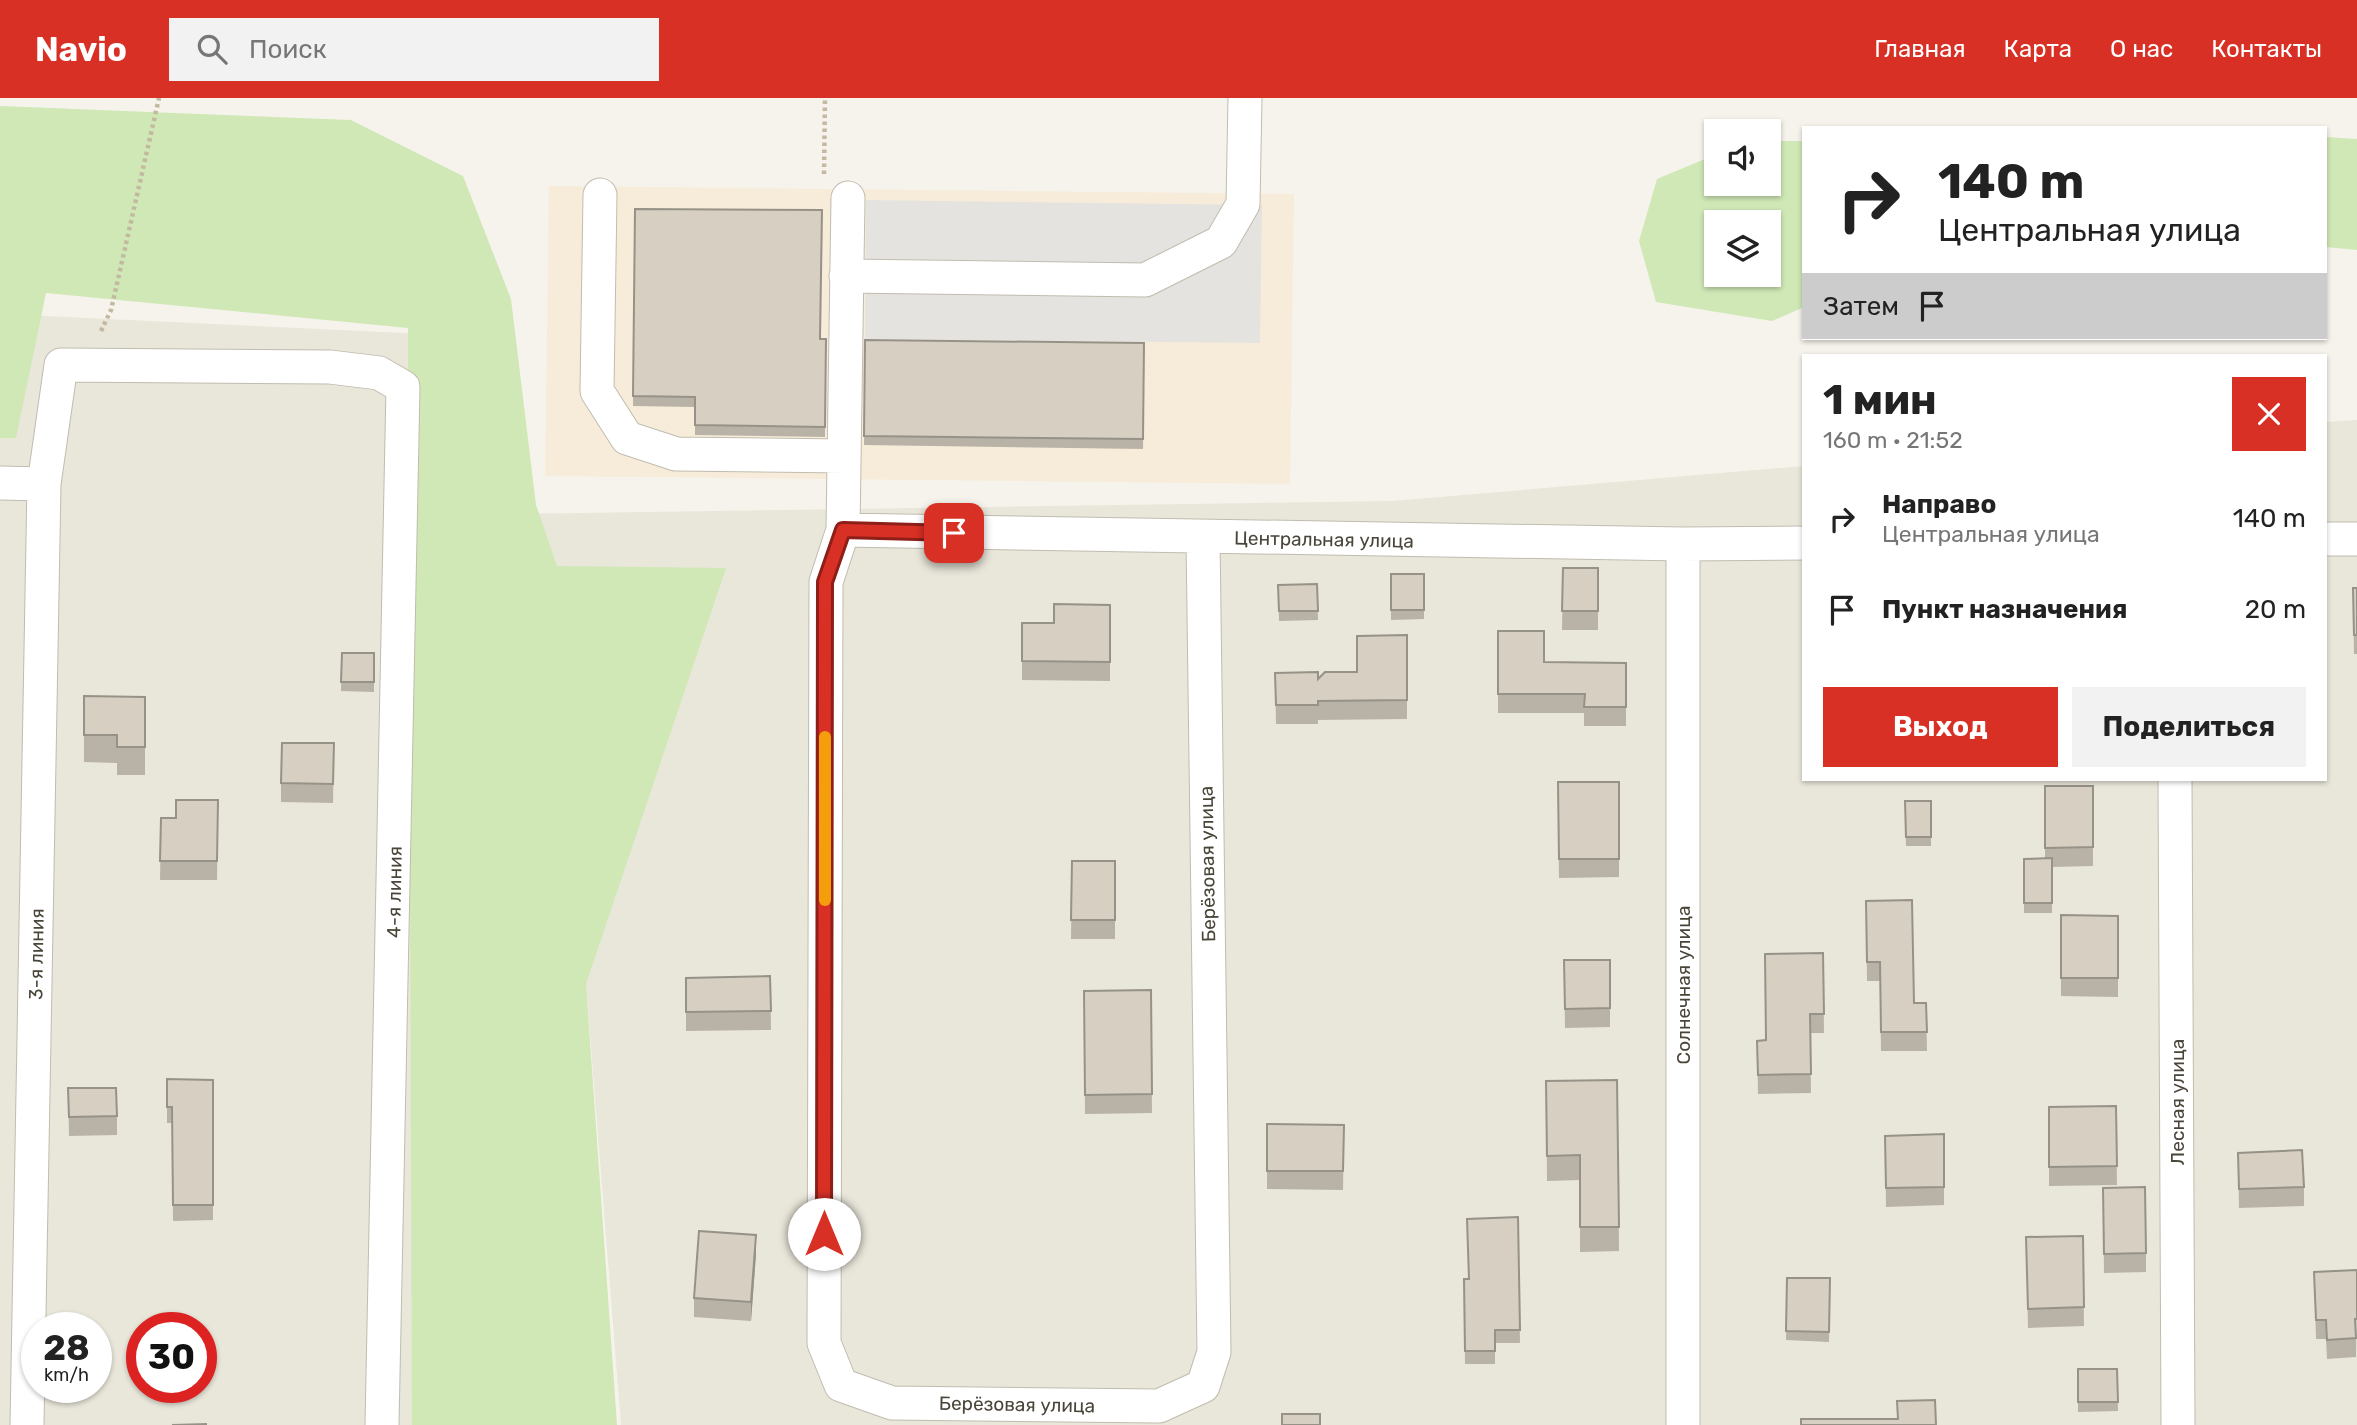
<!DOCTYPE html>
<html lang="ru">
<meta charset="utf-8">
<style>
body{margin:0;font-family:Rubik,sans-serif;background:#f2f2f2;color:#222;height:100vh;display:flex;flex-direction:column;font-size:26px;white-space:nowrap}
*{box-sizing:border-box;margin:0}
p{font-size:23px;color:#767676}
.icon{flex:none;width:38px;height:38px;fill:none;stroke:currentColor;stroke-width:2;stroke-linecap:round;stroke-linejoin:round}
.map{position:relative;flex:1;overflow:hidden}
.side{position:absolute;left:1802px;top:256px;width:525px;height:427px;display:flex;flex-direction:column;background:#fff;border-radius:0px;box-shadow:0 2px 5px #0004}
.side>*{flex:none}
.hud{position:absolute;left:1802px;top:28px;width:525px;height:214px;border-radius:0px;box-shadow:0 2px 5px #0004;background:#fff;color:#222;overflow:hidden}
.controls{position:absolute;left:1704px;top:21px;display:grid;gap:14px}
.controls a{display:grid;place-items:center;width:77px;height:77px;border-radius:0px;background:#fff;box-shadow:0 2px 5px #0004;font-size:35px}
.speed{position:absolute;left:21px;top:1214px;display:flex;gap:14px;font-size:35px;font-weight:700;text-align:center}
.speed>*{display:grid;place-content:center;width:91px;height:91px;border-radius:50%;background:#fff;box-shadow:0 2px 5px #0004;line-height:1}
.speed small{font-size:18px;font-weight:400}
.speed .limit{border:10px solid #d22;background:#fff;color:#111}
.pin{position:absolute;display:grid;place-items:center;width:60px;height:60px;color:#fff;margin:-30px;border-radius:14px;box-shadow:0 4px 10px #0006}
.me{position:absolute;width:77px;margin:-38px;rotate:0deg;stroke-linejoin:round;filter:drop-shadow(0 0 5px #0008)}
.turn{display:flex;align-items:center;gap:24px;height:147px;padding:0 21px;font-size:32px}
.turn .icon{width:91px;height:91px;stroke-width:2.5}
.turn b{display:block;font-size:49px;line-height:60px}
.then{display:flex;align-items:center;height:66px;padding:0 21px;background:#0003;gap:14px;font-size:26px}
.round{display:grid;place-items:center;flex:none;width:74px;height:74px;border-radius:0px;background:#f2f2f2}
.headline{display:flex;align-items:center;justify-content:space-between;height:119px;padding:0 21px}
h1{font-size:42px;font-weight:700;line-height:52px}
.action{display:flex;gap:14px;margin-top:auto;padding:14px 21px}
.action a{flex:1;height:80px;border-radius:0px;background:#d93025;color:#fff;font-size:28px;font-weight:700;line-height:80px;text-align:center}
.action a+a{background:#f2f2f2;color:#222}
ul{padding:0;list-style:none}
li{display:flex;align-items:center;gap:21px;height:91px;padding:0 21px}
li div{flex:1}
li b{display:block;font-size:26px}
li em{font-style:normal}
header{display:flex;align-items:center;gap:42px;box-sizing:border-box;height:98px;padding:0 35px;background:#d93025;color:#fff}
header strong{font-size:33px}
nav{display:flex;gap:38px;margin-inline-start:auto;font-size:24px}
.search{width:490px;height:63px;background:#f2f2f2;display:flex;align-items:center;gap:18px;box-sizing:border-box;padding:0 24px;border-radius:0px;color:#767676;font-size:26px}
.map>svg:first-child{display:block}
.residential{fill:#e9e6da;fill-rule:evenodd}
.commercial{fill:#f6ecd9}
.green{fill:#cfe8b6;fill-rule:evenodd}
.parking{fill:#e5e3e0}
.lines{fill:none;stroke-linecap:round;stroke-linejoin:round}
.minor-casing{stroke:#c1bcaf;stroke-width:35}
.path{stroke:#c3b9a0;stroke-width:4.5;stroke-dasharray:3.5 3.5;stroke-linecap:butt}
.minor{stroke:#fff;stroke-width:33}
.wall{fill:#b9b3a7}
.shaded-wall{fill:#969288}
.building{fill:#d7d0c2;stroke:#969288;stroke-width:2}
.route-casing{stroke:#8d1f18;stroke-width:18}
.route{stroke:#d93025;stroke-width:12}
.slow{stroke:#f59e0b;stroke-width:12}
.labels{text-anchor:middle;stroke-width:6;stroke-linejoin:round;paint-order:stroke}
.street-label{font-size:19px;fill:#4a4539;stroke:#fff}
</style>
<header>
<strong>Navio</strong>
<div class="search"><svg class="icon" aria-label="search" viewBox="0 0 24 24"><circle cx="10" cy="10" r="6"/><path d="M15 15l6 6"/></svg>Поиск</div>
<nav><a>Главная</a><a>Карта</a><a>О нас</a><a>Контакты</a></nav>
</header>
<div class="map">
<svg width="2357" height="1327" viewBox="0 0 2357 1327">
<rect width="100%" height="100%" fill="#f6f3ec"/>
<path class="residential" d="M 23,217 L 447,237 L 574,1327 L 0,1327 L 0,225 ZM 37,1230 L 96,1230 L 96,1290 L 37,1290 ZM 142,1230 L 201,1230 L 201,1290 L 142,1290 Z
M 2357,322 L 2357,1327 L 621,1327 L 586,886 L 515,416 L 1393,403 L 1804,368 L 1804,681 L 2326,681 L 2326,324 Z"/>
<path class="commercial" d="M 549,88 L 1294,96 L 1290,386 L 545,378 Z"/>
<path class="green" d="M 0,8 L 351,22 L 463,78 L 511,201 L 536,407 L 557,468 L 726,470 L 586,886 L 617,1327 L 412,1327 L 408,230 L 46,195 L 16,340 L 0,340 Z
M 2326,39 L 2357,41 L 2357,152 L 2326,149 Z
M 1769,43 L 1804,43 L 1804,209 L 1772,223 L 1656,204 L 1639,143 L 1657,81 L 1717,56 L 1717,86 L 1769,86 ZM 1717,124 L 1769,124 L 1769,177 L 1717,177 Z"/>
<path class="parking" d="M 866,102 L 1262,107 L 1260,245 L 865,241 Z"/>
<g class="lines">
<defs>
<path id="minor" d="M 600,97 L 597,293 L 627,340 L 676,356 L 844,358
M 848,100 L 843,432 L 826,484 L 824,1245 L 841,1287 L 892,1305 L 1159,1308 L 1203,1288 L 1214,1254 L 1203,440
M 846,178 L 1145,182 L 1221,144 L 1243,106 L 1245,0
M 0,385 L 44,386
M 843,432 L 1683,446 L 1804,445
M 2326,441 L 2357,441
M 2175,681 L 2178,1327
M 27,1327 L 44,386 L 61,267 L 330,269 L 379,275 L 403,289 L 382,1327
M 1683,1327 L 1683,446"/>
</defs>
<use href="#minor" class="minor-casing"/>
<path class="path" d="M 824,76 L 825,0
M 101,233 L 111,212 L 159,0"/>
<use href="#minor" class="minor"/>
</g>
<path class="wall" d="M 635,111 L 820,241 L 826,241 L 825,339 L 695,337 L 695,309 L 633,308 Z
M 865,242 L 1144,245 L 1143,351 L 864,347 Z
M 1563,470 L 1598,470 L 1598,532 L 1562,532 Z
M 1391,476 L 1424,476 L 1424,521 L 1391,522 Z
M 1317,486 L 1318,522 L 1279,523 L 1278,487 Z
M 2353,490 L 2357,490 L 2357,556 L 2354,556 Z
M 1110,507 L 1110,583 L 1022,582 L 1022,525 L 1054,525 Z
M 1498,533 L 1544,564 L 1626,565 L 1626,628 L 1584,628 L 1584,615 L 1498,615 Z
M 1407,537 L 1407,621 L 1318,622 L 1318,626 L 1276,626 L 1275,575 L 1318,581 L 1357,574 Z
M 342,555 L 374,555 L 374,594 L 341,593 Z
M 84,598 L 145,599 L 145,677 L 117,677 L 117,665 L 84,664 Z
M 334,645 L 333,705 L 281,704 L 281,685 Z
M 1558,684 L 1619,684 L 1619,779 L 1559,780 Z
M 2045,688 L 2093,688 L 2093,768 L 2052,769 L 2052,815 L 2024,815 L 2024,761 L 2045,761 Z
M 218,702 L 217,782 L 160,782 L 161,720 L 176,720 Z
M 1905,703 L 1931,703 L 1931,748 L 1906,748 Z
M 1072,763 L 1115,763 L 1115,841 L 1071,841 Z
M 1866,803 L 1914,905 L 1926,905 L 1927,953 L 1881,953 L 1880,883 L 1867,883 Z
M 2061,817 L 2118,818 L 2118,899 L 2061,898 Z
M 1823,855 L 1824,935 L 1810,935 L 1811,995 L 1758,996 L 1757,943 L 1766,942 Z
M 1564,862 L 1610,862 L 1610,929 L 1565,930 Z
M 770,878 L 771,932 L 686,933 L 686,880 Z
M 1151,892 L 1152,1015 L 1085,1016 L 1084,893 Z
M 167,981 L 213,982 L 213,1122 L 173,1123 L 172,1025 L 167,1025 Z
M 1617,982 L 1619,1153 L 1580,1154 L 1580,1082 L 1547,1083 L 1546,983 Z
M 68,990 L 117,1018 L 117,1037 L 69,1038 Z
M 2116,1008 L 2117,1087 L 2049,1088 L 2049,1009 Z
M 1267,1026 L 1344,1027 L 1343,1092 L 1267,1091 Z
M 1885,1038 L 1944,1089 L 1944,1107 L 1886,1109 Z
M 2238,1055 L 2304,1089 L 2304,1108 L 2239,1110 Z
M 2103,1090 L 2146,1155 L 2146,1174 L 2104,1175 Z
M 1518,1119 L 1520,1245 L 1495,1245 L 1495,1266 L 1465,1266 L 1464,1181 L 1468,1181 Z
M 2083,1138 L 2084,1228 L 2028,1230 L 2026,1139 Z
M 756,1156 L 751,1223 L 694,1219 L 694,1200 Z
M 2357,1172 L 2356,1259 L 2327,1261 L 2326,1241 L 2316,1241 L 2314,1174 Z
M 1787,1180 L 1830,1180 L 1829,1244 L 1786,1242 Z
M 2078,1271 L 2117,1271 L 2118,1313 L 2078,1314 Z"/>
<path class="shaded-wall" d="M 756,1137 L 756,1156 L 751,1223 L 751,1204 Z"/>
<path class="building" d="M 635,111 L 822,112 L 820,241 L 826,241 L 825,329 L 695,327 L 695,299 L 633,298 Z
M 865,242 L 1144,245 L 1143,341 L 864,338 Z
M 1563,470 L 1598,470 L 1598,513 L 1562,513 Z
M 1391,476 L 1424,476 L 1424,512 L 1391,512 Z
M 1317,486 L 1318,513 L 1279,513 L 1278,487 Z
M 2353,490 L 2357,490 L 2357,537 L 2354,537 Z
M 1054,506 L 1110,507 L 1110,564 L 1022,563 L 1022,525 L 1054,525 Z
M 1498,533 L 1544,533 L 1544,564 L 1626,565 L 1626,609 L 1584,609 L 1585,596 L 1498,596 Z
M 1407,537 L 1407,602 L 1318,603 L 1318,607 L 1276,607 L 1275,575 L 1318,574 L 1318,581 L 1325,574 L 1357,574 L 1357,538 Z
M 342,555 L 374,555 L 374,584 L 341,584 Z
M 84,598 L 145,599 L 145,649 L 117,649 L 117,637 L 84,637 Z
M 282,645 L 334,645 L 333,686 L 281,685 Z
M 1558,684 L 1619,684 L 1619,761 L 1559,761 Z
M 2045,688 L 2093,688 L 2093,749 L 2045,750 Z
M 176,702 L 218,702 L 217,763 L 160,763 L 161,720 L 176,720 Z
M 1905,703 L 1931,703 L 1931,739 L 1906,739 Z
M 2052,760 L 2052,805 L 2024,805 L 2024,761 Z
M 1072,763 L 1115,763 L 1115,822 L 1071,822 Z
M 1912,802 L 1914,905 L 1926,905 L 1927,934 L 1881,934 L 1880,864 L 1867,864 L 1866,803 Z
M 2061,817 L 2118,818 L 2118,880 L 2061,880 Z
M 1823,855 L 1824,916 L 1810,916 L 1811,976 L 1758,977 L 1757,943 L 1766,942 L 1765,856 Z
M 1564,862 L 1610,862 L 1610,910 L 1565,911 Z
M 770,878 L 771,913 L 686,914 L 686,880 Z
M 1151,892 L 1152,996 L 1085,997 L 1084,893 Z
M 167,981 L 213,982 L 213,1107 L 173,1107 L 172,1009 L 167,1009 Z
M 1617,982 L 1619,1129 L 1580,1129 L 1580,1057 L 1547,1058 L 1546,983 Z
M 68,990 L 116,990 L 117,1018 L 69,1019 Z
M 2116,1008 L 2117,1068 L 2049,1069 L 2049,1009 Z
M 1267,1026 L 1344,1027 L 1343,1073 L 1267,1073 Z
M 1944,1036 L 1944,1089 L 1886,1090 L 1885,1038 Z
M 2302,1052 L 2304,1089 L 2239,1091 L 2238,1055 Z
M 2145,1089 L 2146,1155 L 2104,1156 L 2103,1090 Z
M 1518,1119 L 1520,1232 L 1495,1232 L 1495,1253 L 1465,1253 L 1464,1181 L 1469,1181 L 1467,1121 Z
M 699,1133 L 756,1137 L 751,1204 L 694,1200 Z
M 2083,1138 L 2084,1209 L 2028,1211 L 2026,1139 Z
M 2357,1172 L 2357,1221 L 2355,1221 L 2356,1240 L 2327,1242 L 2326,1222 L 2316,1222 L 2314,1174 Z
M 1787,1180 L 1830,1180 L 1829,1234 L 1786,1233 Z
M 2078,1271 L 2117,1271 L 2118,1304 L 2078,1304 Z
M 1935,1302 L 1936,1327 L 1801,1327 L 1801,1321 L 1898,1321 L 1897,1303 Z
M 1282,1316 L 1320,1316 L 1320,1327 L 1282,1327 Z
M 206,1326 L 206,1327 L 172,1327 Z"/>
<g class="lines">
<defs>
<path id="route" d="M 824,1136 L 825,484 L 843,432 L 954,435"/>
</defs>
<use href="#route" class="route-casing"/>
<use href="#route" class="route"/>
<path class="slow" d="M 825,802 L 825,639"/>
</g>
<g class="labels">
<g class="street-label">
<text transform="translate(1324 441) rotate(1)" y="7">Центральная улица</text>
<text transform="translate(1207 766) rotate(-91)" y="7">Берёзовая улица</text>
<text transform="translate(394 794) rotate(-89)" y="7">4-я линия</text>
<text transform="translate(36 856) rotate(-89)" y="7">3-я линия</text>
<text transform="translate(1683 887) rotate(-90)" y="7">Солнечная улица</text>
<text transform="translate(2177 1004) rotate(-90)" y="7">Лесная улица</text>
<text transform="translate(1017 1306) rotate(1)" y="7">Берёзовая улица</text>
</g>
</g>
</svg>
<div class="controls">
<a><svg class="icon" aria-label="sound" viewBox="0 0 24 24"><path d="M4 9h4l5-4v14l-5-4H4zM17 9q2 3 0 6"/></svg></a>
<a><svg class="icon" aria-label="layers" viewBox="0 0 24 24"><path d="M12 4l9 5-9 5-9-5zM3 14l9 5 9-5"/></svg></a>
</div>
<div class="speed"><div>28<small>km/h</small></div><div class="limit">30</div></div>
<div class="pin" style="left:954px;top:435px;background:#d93025"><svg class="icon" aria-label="arrive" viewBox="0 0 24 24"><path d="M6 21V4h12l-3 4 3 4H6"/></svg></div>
<svg class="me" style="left:824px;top:1136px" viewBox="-20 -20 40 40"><circle r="19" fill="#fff"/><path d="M0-13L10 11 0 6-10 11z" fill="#d93025"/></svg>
<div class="hud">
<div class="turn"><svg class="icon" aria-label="right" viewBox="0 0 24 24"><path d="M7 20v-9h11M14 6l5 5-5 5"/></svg><div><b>140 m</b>Центральная улица</div></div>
<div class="then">Затем<svg class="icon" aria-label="arrive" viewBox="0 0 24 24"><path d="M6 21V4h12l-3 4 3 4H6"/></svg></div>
</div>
<section class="side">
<div class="headline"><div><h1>1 мин</h1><p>160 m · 21:52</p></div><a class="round" style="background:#d93025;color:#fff"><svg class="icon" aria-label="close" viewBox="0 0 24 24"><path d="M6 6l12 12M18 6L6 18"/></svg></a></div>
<ul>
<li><svg class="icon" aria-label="right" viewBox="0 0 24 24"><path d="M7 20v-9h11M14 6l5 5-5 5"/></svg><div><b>Направо</b><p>Центральная улица</p></div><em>140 m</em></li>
<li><svg class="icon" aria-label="arrive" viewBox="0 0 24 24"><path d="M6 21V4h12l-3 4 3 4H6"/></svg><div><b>Пункт назначения</b></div><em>20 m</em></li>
</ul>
<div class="action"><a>Выход</a><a>Поделиться</a></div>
</section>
</div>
